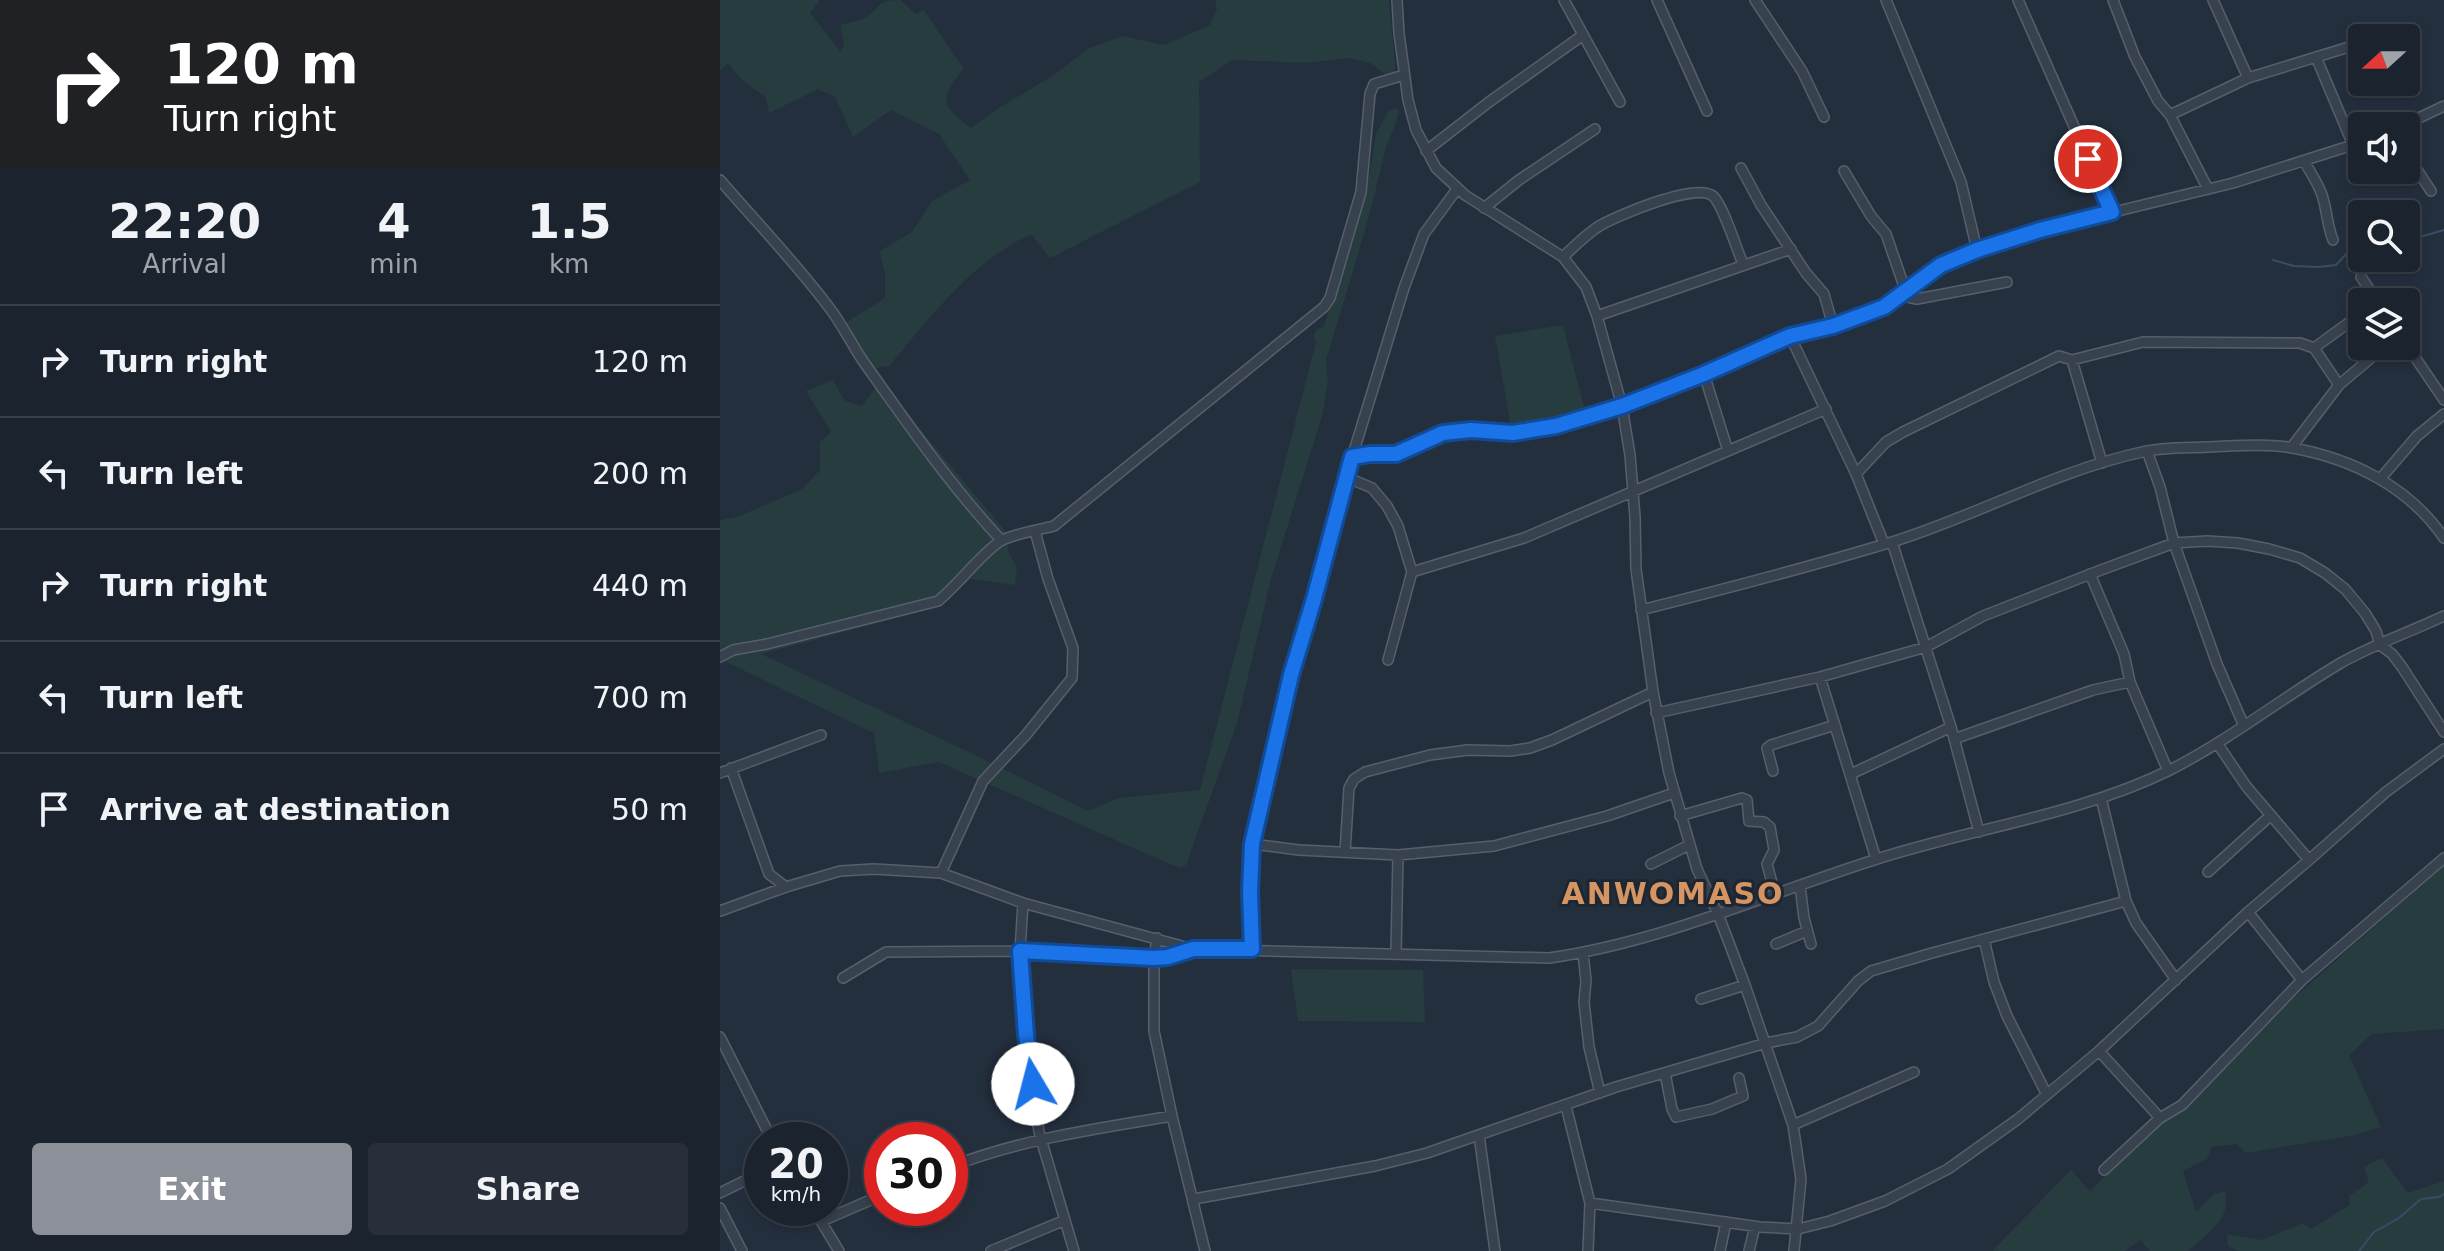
<!DOCTYPE html>
<style>
body{margin:0;font-family:"DejaVu Sans",sans-serif;background:#282f3a;color:#f1f3f6;height:100vh;display:flex;flex-direction:column;font-size:30px;white-space:nowrap}
*{box-sizing:border-box;margin:0}
p{font-size:26px;color:#a0a4aa}
.icon{flex:none;width:44px;height:44px;fill:none;stroke:currentColor;stroke-width:2;stroke-linecap:round;stroke-linejoin:round}
.map{position:relative;flex:1;overflow:hidden}
.drawer{display:flex;flex-direction:column;background:#1b232e;width:720px}
.drawer>*{flex:none}
.top-card{background:#202124;color:#fff;overflow:hidden}
.needle{width:52px;rotate:249deg}
.buttons{position:absolute;left:1628px;top:24px;display:grid;gap:16px}
.buttons a{display:grid;place-items:center;width:72px;height:72px;border-radius:8px;background:#1b232e;box-shadow:0 4px 12px #0003,0 0 0 2px #39404a;font-size:40px}
.speed{position:absolute;left:24px;top:1122px;display:flex;gap:16px;font-size:40px;font-weight:700;text-align:center}
.speed>*{display:grid;place-content:center;width:104px;height:104px;border-radius:50%;background:#1b232e;box-shadow:0 4px 12px #0003,0 0 0 2px #39404a;line-height:1}
.speed small{font-size:20px;font-weight:400}
.speed .limit{border:12px solid #d22;background:#fff;color:#111}
.pin{position:absolute;display:grid;place-items:center;width:68px;height:68px;color:#fff;margin:-34px;border:4px solid #fff;border-radius:50%;box-shadow:0 2px 8px #0007}
.me{position:absolute;width:88px;margin:-44px;rotate:352deg;stroke-linejoin:round;filter:drop-shadow(0 0 6px #0008)}
.turn{display:flex;align-items:center;gap:28px;height:168px;padding:0 32px;font-size:36px}
.turn .icon{width:104px;height:104px;stroke-width:2.5}
.turn b{display:block;font-size:56px;line-height:68px}
.eta{display:flex;justify-content:space-evenly;align-items:center;height:136px;text-align:center}
.eta b{font-size:48px;font-weight:700;line-height:56px}
.primary-button{display:flex;gap:16px;margin-top:auto;padding:16px 32px}
.primary-button a{flex:1;height:92px;border-radius:8px;background:#8c9099;color:#fff;font-size:32px;font-weight:700;line-height:92px;text-align:center}
.primary-button a+a{background:#282f3a;color:#f1f3f6}
ul{padding:0;list-style:none}
li{display:flex;align-items:center;gap:24px;height:112px;padding:0 32px;border-top:2px solid #39404a}
li div{flex:1}
li b{display:block;font-size:30px}
li em{font-style:normal}
main{display:flex;flex:1;min-height:0}
.map>svg:first-child{display:block}
.green{fill:#263c3f}
.lines{fill:none;stroke-linecap:round;stroke-linejoin:round}
.stream{stroke:#394c67;stroke-width:2}
.minor-casing{stroke:#565f6c;stroke-width:12}
.minor{stroke:#38414e;stroke-width:9}
.route-casing{stroke:#114b97;stroke-width:20}
.route{stroke:#1a73e8;stroke-width:14}
.labels{text-anchor:middle;stroke-width:6;stroke-linejoin:round;paint-order:stroke}
.district-label{font-size:30px;font-weight:bold;letter-spacing:2px;fill:#d59563;stroke:#1d2633}
</style>
<main>
<section class="drawer">
<div class="top-card">
<div class="turn"><svg class="icon" aria-label="right" viewBox="0 0 24 24"><path d="M7 20v-9h11M14 6l5 5-5 5"/></svg><div><b>120 m</b>Turn right</div></div>
</div>
<div class="eta">
<div><b>22:20</b><p>Arrival</p></div>
<div><b>4</b><p>min</p></div>
<div><b>1.5</b><p>km</p></div>
</div>
<ul>
<li><svg class="icon" aria-label="right" viewBox="0 0 24 24"><path d="M7 20v-9h11M14 6l5 5-5 5"/></svg><div><b>Turn right</b></div><em>120 m</em></li>
<li><svg class="icon" aria-label="left" viewBox="0 0 24 24"><path d="M17 20v-9H6M10 6l-5 5 5 5"/></svg><div><b>Turn left</b></div><em>200 m</em></li>
<li><svg class="icon" aria-label="right" viewBox="0 0 24 24"><path d="M7 20v-9h11M14 6l5 5-5 5"/></svg><div><b>Turn right</b></div><em>440 m</em></li>
<li><svg class="icon" aria-label="left" viewBox="0 0 24 24"><path d="M17 20v-9H6M10 6l-5 5 5 5"/></svg><div><b>Turn left</b></div><em>700 m</em></li>
<li><svg class="icon" aria-label="arrive" viewBox="0 0 24 24"><path d="M6 21V4h12l-3 4 3 4H6"/></svg><div><b>Arrive at destination</b></div><em>50 m</em></li>
</ul>
<div class="primary-button"><a>Exit</a><a>Share</a></div>
</section>
<div class="map">
<svg width="1724" height="1251" viewBox="0 0 1724 1251">
<rect width="100%" height="100%" fill="#242f3e"/>
<path class="green" d="M 0,0 L 100,0 L 90,13 L 120,51 L 124,45 L 120,25 C 129,22 139,22 146,17 C 163,6 155,0 180,0 L 196,14 L 204,10 L 244,69 C 218,98 221,106 251,128 L 282,106 L 334,75 L 368,49 L 402,36 L 444,45 L 490,25 L 497,9 L 495,0 L 669,0 L 676,75 L 669,77 L 650,63 L 629,58 L 586,63 L 512,60 L 479,82 L 480,182 L 330,258 L 311,234 C 250,263 211,317 169,366 L 155,368 L 136,344 L 125,323 L 165,298 L 165,275 L 160,251 L 192,232 L 212,201 L 250,180 L 219,134 L 171,110 L 133,137 L 115,97 L 98,89 L 49,113 L 45,96 C 30,87 18,78 8,63 L 0,70 Z
M 676,108 L 679,110 C 677,125 669,137 665,151 C 649,222 627,291 606,360 L 608,381 L 603,413 L 551,579 L 517,723 L 466,865 L 459,868 L 219,762 L 159,773 L 154,733 L 0,659 L 0,520 L 17,517 L 82,489 L 100,470 L 100,442 L 111,432 L 86,391 L 113,380 L 125,401 L 142,406 L 156,387 L 164,386 L 286,532 L 289,554 L 297,567 L 295,585 L 251,579 L 211,609 L 41,654 L 253,754 L 368,811 L 399,798 L 480,790 L 596,342 L 594,336 L 596,330 L 604,326 L 649,177 L 656,134 L 668,112 Z
M 843,325 L 866,415 L 791,427 L 775,336 Z
M 1724,865 L 1724,1029 L 1652,1034 L 1629,1055 L 1661,1127 L 1636,1135 L 1525,1153 L 1517,1144 L 1492,1147 L 1487,1159 L 1463,1171 L 1476,1212 L 1494,1194 L 1505,1191 C 1512,1221 1487,1233 1468,1251 L 1430,1251 L 1420,1240 L 1405,1251 L 1272,1251 L 1351,1170 L 1370,1191 L 1530,1037 Z
M 571,969 L 703,970 L 705,1022 L 578,1021 Z
M 1662,1158 L 1688,1193 L 1724,1181 L 1724,1251 L 1518,1251 L 1508,1246 L 1507,1234 L 1542,1240 L 1583,1223 L 1591,1229 L 1630,1205 L 1629,1196 L 1649,1182 L 1644,1167 Z"/>
<g class="lines">
<path class="stream" d="M 1686,241 L 1724,230
M 1553,260 L 1574,266 L 1598,267 L 1616,265 L 1629,251 L 1642,247
M 1639,1251 L 1654,1232 L 1679,1218 L 1701,1199 L 1719,1197 L 1724,1194"/>
<defs>
<path id="minor" d="M 677,0 L 679,33 L 688,100 L 696,130 L 716,168 L 745,195 L 843,257 L 866,287 L 877,316 L 902,406 L 910,455 L 915,517 L 916,569 L 933,692 L 949,773 L 977,869 L 998,914 L 1025,985 L 1073,1125 L 1081,1179 L 1074,1251
M 844,0 L 900,102
M 937,0 L 987,111
M 1035,0 L 1082,71 L 1104,117
M 1166,0 L 1241,182 L 1257,250
M 1298,0 L 1392,212
M 1393,0 L 1415,57 L 1438,101 L 1450,115 L 1488,189
M 1493,0 L 1528,78
M 1596,57 L 1633,145
M 1450,115 L 1528,78 L 1642,43
M 1682,126 L 1724,106
M 706,151 L 769,102 L 863,35
M 1686,153 L 1711,191
M 1584,161 C 1590,172 1598,183 1602,195 C 1607,210 1607,225 1613,240
M 1021,168 L 1041,205 L 1086,273 L 1104,294 L 1113,326
M 1124,171 L 1151,216 L 1166,234 L 1186,292 L 1191,298 L 1197,299 L 1287,282
M 0,180 C 37,223 77,264 111,310 C 123,326 132,345 143,361 C 187,423 230,485 281,540
M 764,208 L 799,180 L 875,129
M 843,257 C 855,246 867,233 881,225 C 899,215 976,182 993,196 C 1003,205 1017,250 1023,264
M 1641,277 L 1658,302
M 877,316 L 1071,249
M 1070,336 L 1136,474 L 1164,544
M 1686,344 L 1724,400
M 1594,348 L 1642,313
M 1352,360 L 1382,463
M 984,374 L 1008,451
M 1571,448 L 1619,385 L 1665,346
M 1427,451 L 1440,487 L 1454,543 L 1497,664 L 1524,726
M 632,457 L 650,454 L 676,454 L 723,433 L 751,430 L 793,433 L 836,426 L 902,406 L 984,374 L 1070,336 L 1113,326 L 1164,307 L 1221,265 L 1257,250 L 1320,230 L 1513,183 L 1642,142
M 1136,474 L 1166,442 L 1183,432 L 1339,356 L 1352,360 L 1423,342 L 1580,343 L 1594,348 L 1619,385
M 626,477 L 652,488 L 667,506 L 678,526 L 692,572 L 668,660
M 1661,478 L 1697,436 L 1724,414
M 1172,542 L 1231,727 L 1259,832
M 692,572 L 804,538 L 1106,409
M 1370,574 L 1404,654 L 1410,682 L 1448,771
M 921,610 C 1005,589 1089,567 1172,542 C 1256,516 1335,471 1422,452 C 1443,447 1466,448 1488,447 C 1515,446 1546,443 1573,448 C 1633,459 1689,487 1724,538
M 0,657 L 13,650 L 47,644 L 218,601 C 240,583 256,559 279,542 C 291,534 319,530 334,526 L 604,307 L 610,298 L 641,192 L 650,94 L 654,84 L 684,75
M 1100,677 L 1156,859
M 936,713 L 1100,677 L 1206,647 L 1263,616 L 1381,570 L 1454,543 L 1487,541 L 1518,543 L 1549,549 L 1580,558 L 1605,573 L 1625,589 L 1645,613 L 1656,631 L 1660,645 L 1672,654 L 1682,667 L 1724,732
M 1234,739 L 1373,690 L 1410,682
M 1497,743 L 1526,786 L 1589,860
M 11,768 L 49,874 L 66,887
M 1053,771 L 1047,748 L 1051,745 L 1115,725
M 0,773 L 101,735
M 1131,774 L 1231,727
M 1381,798 L 1406,901 L 1416,923 L 1456,980
M 960,816 L 1022,798 L 1027,800 L 1029,821 L 1044,822 L 1050,827 L 1054,850 L 1047,864 L 1055,894
M 532,844 L 579,850 L 678,855 L 774,846 L 887,816 L 954,793
M 625,852 L 629,788 L 634,779 L 645,772 L 710,755 L 748,750 L 790,751 L 810,748 L 832,740 L 933,692
M 931,864 L 969,845
M 1488,872 L 1550,816
M 221,873 L 263,781 L 306,735 L 352,678 L 353,648 L 328,579 L 315,531
M 1080,886 L 1084,918 L 1091,944
M 303,903 L 300,951 L 306,1035 L 319,1132 L 354,1251
M 0,911 L 66,887 L 120,871 L 154,869 L 221,873 L 303,903 L 473,949 L 829,958 C 941,942 1047,894 1154,860 C 1252,828 1356,816 1450,770 C 1509,740 1562,698 1619,664 C 1652,645 1690,632 1724,616
M 1528,912 L 1582,980
M 437,938 L 434,958 L 434,1031 L 452,1116 L 485,1251
M 1264,939 L 1274,982 L 1287,1016 L 1327,1095
M 1056,944 L 1087,931
M 532,949 L 530,892 L 532,844 L 571,675 L 594,599 L 626,477 L 684,288 L 704,234 L 737,189
M 863,953 L 866,981 L 864,1002 L 869,1047 L 880,1093
M 676,954 L 678,855
M 123,978 L 166,952 L 300,951 L 434,958 L 448,957 L 473,949
M 981,999 L 1025,985
M 0,1037 L 52,1140
M 1379,1051 L 1440,1118
M 945,1073 L 952,1109 L 956,1117 L 992,1109 L 1023,1096 L 1019,1078
M 846,1106 L 870,1203 L 868,1251
M 1073,1125 L 1194,1072
M 759,1135 L 775,1251
M 230,1167 C 301,1139 376,1129 452,1116
M 1384,1170 L 1440,1118 L 1462,1105 L 1582,980 L 1724,858
M 0,1193 L 42,1172
M 474,1199 L 655,1166 L 707,1153 L 896,1087 L 1046,1043 L 1077,1037 L 1098,1026 L 1138,981 L 1151,971 L 1212,953 L 1406,901
M 870,1203 L 1040,1227 L 1078,1229 L 1110,1221 L 1165,1201 L 1228,1169 L 1298,1119 L 1379,1051 L 1528,912 L 1589,860 L 1666,792 L 1724,749
M 0,1208 L 22,1251
M 93,1208 L 119,1251
M 102,1221 L 162,1195
M 271,1251 L 345,1220
M 1000,1251 L 1006,1222
M 1029,1251 L 1035,1226"/>
</defs>
<use href="#minor" class="minor-casing"/>
<use href="#minor" class="minor"/>
</g>
<g class="lines">
<defs>
<path id="route" d="M 313,1084 L 306,1035 L 300,951 L 434,958 L 448,957 L 473,949 L 532,949 L 530,892 L 532,844 L 571,675 L 594,599 L 632,457 L 650,454 L 676,454 L 723,433 L 751,430 L 793,433 L 836,426 L 902,406 L 984,374 L 1070,336 L 1113,326 L 1164,307 L 1221,265 L 1257,250 L 1320,230 L 1392,212 L 1368,159"/>
</defs>
<use href="#route" class="route-casing"/>
<use href="#route" class="route"/>
</g>
<g class="labels">
<g class="district-label">
<text x="953" y="904">ANWOMASO</text>
</g>
</g>
</svg>
<div class="buttons">
<a><svg class="needle" viewBox="-14 -14 28 28"><path d="M0-13l5 13h-10z" fill="#e53935"/><path d="M0 13l5-13h-10z" fill="#a0a4aa"/></svg></a>
<a><svg class="icon" aria-label="sound" viewBox="0 0 24 24"><path d="M4 9h4l5-4v14l-5-4H4zM17 9q2 3 0 6"/></svg></a>
<a><svg class="icon" aria-label="search" viewBox="0 0 24 24"><circle cx="10" cy="10" r="6"/><path d="M15 15l6 6"/></svg></a>
<a><svg class="icon" aria-label="layers" viewBox="0 0 24 24"><path d="M12 4l9 5-9 5-9-5zM3 14l9 5 9-5"/></svg></a>
</div>
<div class="speed"><div>20<small>km/h</small></div><div class="limit">30</div></div>
<div class="pin" style="left:1368px;top:159px;background:#d93025"><svg class="icon" aria-label="arrive" viewBox="0 0 24 24"><path d="M6 21V4h12l-3 4 3 4H6"/></svg></div>
<svg class="me" style="left:313px;top:1084px" viewBox="-20 -20 40 40"><circle r="19" fill="#fff"/><path d="M0-13L10 11 0 6-10 11z" fill="#1a73e8"/></svg>
</div>
</main>
